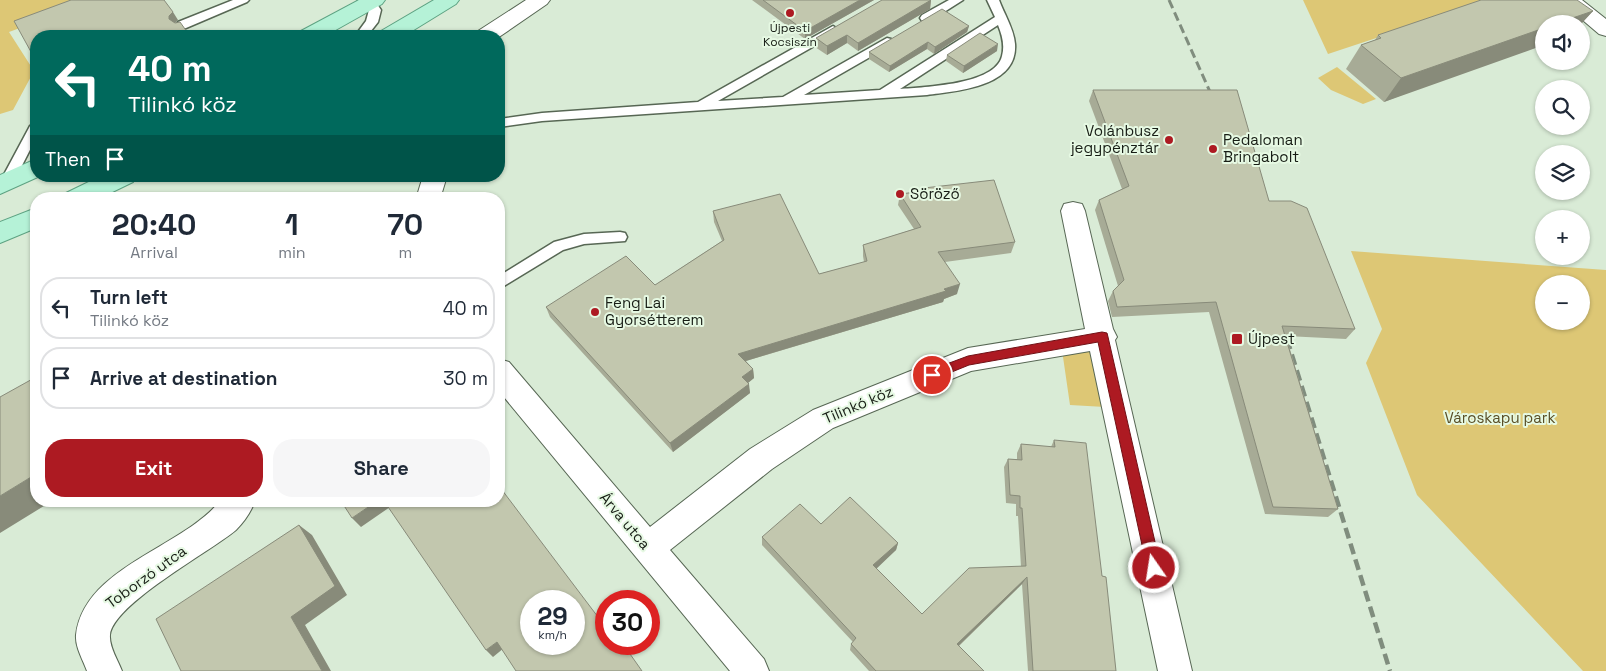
<!DOCTYPE html>
<meta charset="utf-8">
<style>
body{margin:0;font-family:"Space Grotesk",sans-serif;background:#f6f6f7;color:#1f2937;height:100vh;display:flex;flex-direction:column;font-size:19px;white-space:nowrap}
*{box-sizing:border-box;margin:0}
p{font-size:16px;color:#747a83}
.icon{flex:none;width:28px;height:28px;fill:none;stroke:currentColor;stroke-width:2;stroke-linecap:round;stroke-linejoin:round}
.map{position:relative;flex:1;overflow:hidden}
.drawer{position:absolute;left:30px;top:192px;width:475px;height:315px;display:flex;flex-direction:column;background:#fff;border-radius:20px;box-shadow:0 1px 4px #0004}
.drawer>*{flex:none}
.banner{position:absolute;left:30px;top:30px;width:475px;height:152px;border-radius:20px;box-shadow:0 1px 4px #0004;background:#00695c;color:#fff;overflow:hidden}
.controls{position:absolute;left:1535px;top:15px;display:grid;gap:10px}
.controls a{display:grid;place-items:center;width:55px;height:55px;border-radius:50%;background:#fff;box-shadow:0 1px 4px #0004;font-size:25px}
.speed{position:absolute;left:520px;top:590px;display:flex;gap:10px;font-size:25px;font-weight:700;text-align:center}
.speed>*{display:grid;place-content:center;width:65px;height:65px;border-radius:50%;background:#fff;box-shadow:0 1px 4px #0004;line-height:1}
.speed small{font-size:12px;font-weight:400}
.speed .limit{border:8px solid #d22;background:#fff;color:#111}
.pin{position:absolute;display:grid;place-items:center;width:42px;height:42px;color:#fff;margin:-21px;border:2px solid #fff;border-radius:50%;box-shadow:0 1px 5px #0007}
.me{position:absolute;width:55px;margin:-28px;rotate:347deg;stroke-linejoin:round;filter:drop-shadow(0 0 4px #0008)}
.turn{display:flex;align-items:center;gap:18px;height:105px;padding:0 15px;font-size:22px}
.turn .icon{width:65px;height:65px;stroke-width:2.5}
.turn b{display:block;font-size:35px;line-height:42px}
.then{display:flex;align-items:center;height:48px;padding:0 15px;background:#0003;gap:10px;font-size:19px}
.eta{display:flex;justify-content:space-evenly;align-items:center;height:85px;text-align:center}
.eta b{font-size:30px;font-weight:700;line-height:35px}
.primary-button{display:flex;gap:10px;margin-top:auto;padding:10px 15px}
.primary-button a{flex:1;height:58px;border-radius:20px;background:#ad1a22;color:#fff;font-size:20px;font-weight:700;line-height:58px;text-align:center}
.primary-button a+a{background:#f6f6f7;color:#1f2937}
ul{padding:0;list-style:none}
li{display:flex;align-items:center;gap:15px;height:62px;margin:0 10px 8px;padding:0 5px;border:2px solid #e0e1e3;border-radius:20px}
li div{flex:1}
li b{display:block;font-size:19px}
li em{font-style:normal}
.map>svg:first-child{display:block}
.green{fill:#ddc775;fill-rule:evenodd}
.lines{fill:none;stroke-linecap:round;stroke-linejoin:round}
.lane-casing{stroke:#576754;stroke-width:3}
.street-casing{stroke:#576754;stroke-width:2}
.primary-casing{stroke:#5da282;stroke-width:2}
.lane{fill:#fff;fill-rule:evenodd}
.street{fill:#fff;fill-rule:evenodd}
.primary{fill:#b5f2d7;fill-rule:evenodd}
.rail-far1{stroke:#808d7e;stroke-width:3;stroke-dasharray:9 4.5;stroke-linecap:butt}
.rail{stroke:#808d7e;stroke-width:4.5;stroke-dasharray:11 5.5;stroke-linecap:butt}
.wall{fill:#a7ab96}
.shaded-wall{fill:#888b7a}
.building{fill:#c2c7ae;stroke:#888b7a;fill-rule:evenodd}
.route{fill:#ad1a22;stroke:#701116}
.poi-dot{fill:#ad1a22;stroke:#e6f9e3;stroke-width:2}
.labels{text-anchor:middle;stroke-width:4;stroke-linejoin:round;paint-order:stroke}
.far-poi-label{font-size:12px;fill:#171d15;stroke:#e6f9e3}
.poi-label{font-size:15px;fill:#171d15;stroke:#e6f9e3;text-anchor:start}
.street-label{font-size:15px;fill:#171d15;stroke:#e6f9e3}
.park-label{font-size:15px;fill:#594e26;stroke:#e6f9e3}
</style>
<div class="map">
<svg width="1606" height="671" viewBox="0 0 1606 671">
<rect width="100%" height="100%" fill="#d9ebd6"/>
<path class="green" d="M 0,0 L 96,0 L 9,32 L 34,71 L 13,110 L 0,114 Z
M 1303,0 L 1491,0 L 1328,54 Z
M 1337,67 L 1376,99 L 1363,104 L 1331,90 L 1318,78 Z
M 1351,251 L 1606,270 L 1606,671 L 1583,671 L 1417,495 L 1366,363 L 1382,329 ZM 1544,284 L 1581,284 L 1581,321 L 1544,321 Z
M 1092,343 L 1105,407 L 1070,405 L 1062,350 Z"/>
<g class="lines">
<defs>
<path id="lane" d="M 233,0 L 249,0 L 247,2 L 186,28 L 182,29 L 176,25 L 178,22 Z
M 358,0 L 375,1 L 381,10 L 378,22 L 367,36 L 355,36 L 366,21 L 369,10 L 367,5 Z
M 949,0 L 963,0 L 930,21 L 922,21 L 920,18 L 922,15 Z
M 987,0 L 999,0 C 1004,14 1014,29 1015,44 C 1018,87 957,91 927,95 L 542,121 L 499,127 L 499,119 L 542,113 L 698,102 L 833,26 L 839,30 L 837,33 L 718,101 L 783,97 L 887,38 L 891,39 L 893,42 L 891,45 L 804,95 L 880,90 L 995,17 ZM 998,25 C 1002,35 1005,45 1002,56 C 995,85 924,87 900,89 Z
M 36,122 L 36,138 L 13,183 L 11,186 L 1,186 L 0,182 L 30,126 Z
M 620,232 L 625,233 L 627,237 L 625,241 L 584,244 L 563,250 L 499,289 L 499,276 L 554,242 L 584,234 Z"/>
<path id="street" d="M 526,0 L 550,0 L 547,4 L 499,37 L 476,36 L 478,31 Z
M 1559,0 L 1582,0 L 1606,19 L 1606,36 L 1599,34 Z
M 423,176 L 447,176 L 440,199 L 416,199 Z
M 1073,202 L 1082,204 L 1085,211 L 1113,329 L 1117,337 L 1115,340 L 1192,671 L 1158,671 L 1090,351 L 971,371 L 833,428 L 772,469 L 670,550 L 764,659 L 769,671 L 730,671 L 499,391 L 499,359 L 509,362 L 650,527 L 750,449 L 813,410 L 968,348 L 1085,329 L 1061,211 L 1064,204 Z
M 220,501 L 255,501 C 251,512 244,522 236,530 C 210,552 113,604 110,635 C 109,647 118,660 122,671 L 87,671 C 83,660 75,647 76,635 C 84,567 182,548 220,501 Z"/>
<path id="primary" d="M 359,0 L 385,0 L 382,4 L 325,36 L 298,36 L 301,31 Z
M 434,0 L 459,0 L 456,4 L 404,36 L 379,36 L 381,31 Z
M 36,159 L 36,176 L 40,176 L 0,194 L 0,175 Z
M 101,176 L 136,176 L 133,182 L 98,199 L 63,199 L 66,193 Z
M 36,208 L 36,228 L 0,243 L 0,222 Z"/>
</defs>
<use href="#lane" class="lane-casing"/>
<use href="#street" class="street-casing"/>
<use href="#primary" class="primary-casing"/>
<use href="#lane" class="lane"/>
<use href="#street" class="street"/>
<use href="#primary" class="primary"/>
<path class="rail-far1" d="M 1169,0 L 1215,103"/>
<path class="rail" d="M 1282,323 L 1390,671"/>
</g>
<path class="wall" d="M 752,0 L 874,0 L 805,39 Z
M 931,0 L 930,9 L 858,51 L 847,43 L 827,55 L 815,47 L 816,38 Z
M 1593,11 L 1581,24 L 1384,102 L 1346,69 L 1361,45 L 1375,40 L 1378,35 Z
M 969,26 L 967,32 L 934,54 L 927,49 L 889,72 L 869,59 L 869,52 Z
M 997,51 L 963,73 L 946,61 L 947,55 Z
M 1093,90 L 1269,201 L 1355,329 L 1346,339 L 1286,336 L 1338,509 L 1328,517 L 1265,514 L 1209,312 L 1112,317 L 1108,301 L 1113,291 L 1118,286 L 1095,210 L 1099,200 L 1122,189 L 1089,101 Z
M 924,188 L 1015,242 L 1011,253 L 945,262 L 957,294 L 944,299 L 943,302 L 746,361 L 753,369 L 754,378 L 748,383 L 750,393 L 673,452 L 550,317 L 546,307 L 655,285 L 722,241 L 714,222 L 713,211 L 819,274 L 864,262 L 863,256 L 863,245 L 914,229 L 898,205 L 900,194 L 923,191 Z
M 1054,440 L 1102,576 L 1116,671 L 1028,671 L 1022,584 L 959,646 L 984,671 L 869,671 L 850,650 L 851,644 L 853,642 L 762,545 L 762,537 L 821,524 L 898,543 L 896,550 L 876,568 L 922,614 L 1021,567 L 1018,516 L 1016,516 L 1016,504 L 1006,503 L 1004,467 L 1008,459 L 1017,459 L 1017,453 L 1021,444 L 1051,447 Z"/>
<path class="shaded-wall" d="M 860,0 L 874,0 L 805,39 L 805,31 Z
M 931,0 L 930,9 L 858,51 L 858,43 Z
M 1593,11 L 1581,24 L 1555,24 Z
M 173,12 L 178,20 L 174,24 L 169,19 L 169,16 Z
M 969,26 L 967,32 L 934,54 L 935,47 Z
M 1544,28 L 1544,45 L 1384,102 L 1401,78 Z
M 847,35 L 847,43 L 827,55 L 827,46 Z
M 928,42 L 927,49 L 889,72 L 890,66 Z
M 998,44 L 997,51 L 963,73 L 964,66 Z
M 960,284 L 957,294 L 944,299 L 943,302 L 739,363 L 738,354 Z
M 753,369 L 754,378 L 743,387 L 742,377 Z
M 749,384 L 750,393 L 673,452 L 670,443 Z
M 36,474 L 36,501 L 52,501 L 0,533 L 0,496 Z
M 377,501 L 385,501 L 390,507 L 361,527 L 352,518 Z
M 299,525 L 312,535 L 347,595 L 305,625 L 331,671 L 322,671 L 291,617 Z
M 898,543 L 896,550 L 872,573 L 873,565 Z
M 1027,577 L 1022,584 L 954,650 L 957,644 Z
M 497,642 L 504,648 L 493,657 L 486,650 Z"/>
<path class="building" d="M 71,0 L 164,0 L 173,12 L 169,16 L 169,19 L 175,23 L 180,22 L 190,36 L 36,36 L 36,61 L 14,21 Z
M 763,0 L 860,0 L 805,31 Z
M 882,0 L 931,0 L 858,43 L 847,35 L 827,46 L 816,38 Z
M 1481,0 L 1577,0 L 1593,11 L 1555,24 L 1544,24 L 1544,28 L 1401,78 L 1361,45 L 1381,38 L 1378,35 Z
M 942,9 L 969,26 L 935,47 L 928,42 L 890,66 L 869,52 Z
M 980,33 L 998,44 L 964,66 L 947,55 Z
M 1093,90 L 1237,90 L 1269,201 L 1291,201 L 1307,208 L 1355,329 L 1282,326 L 1338,509 L 1273,507 L 1216,302 L 1117,307 L 1113,291 L 1124,280 L 1099,200 L 1129,186 Z
M 994,180 L 1015,242 L 938,252 L 960,284 L 944,289 L 946,291 L 738,354 L 753,369 L 742,377 L 749,384 L 670,443 L 546,307 L 626,256 L 655,285 L 724,240 L 713,211 L 780,194 L 819,274 L 867,261 L 863,245 L 921,227 L 900,194 L 925,191 L 924,188 Z
M 36,377 L 36,474 L 0,496 L 0,397 Z
M 1054,440 L 1086,443 L 1102,576 L 1106,577 L 1116,671 L 1033,671 L 1027,577 L 957,644 L 984,671 L 876,671 L 851,644 L 856,638 L 762,537 L 800,504 L 821,524 L 850,497 L 898,543 L 873,565 L 922,614 L 969,568 L 1026,566 L 1022,508 L 1020,508 L 1020,496 L 1010,495 L 1008,459 L 1022,460 L 1021,444 L 1055,447 Z
M 499,486 L 598,617 L 601,615 L 606,622 L 606,644 L 623,644 L 642,671 L 516,671 L 497,642 L 486,650 L 384,501 L 499,501 ZM 531,601 L 574,601 L 574,644 L 531,644 Z
M 341,501 L 377,501 L 352,518 Z
M 299,525 L 335,586 L 291,617 L 322,671 L 181,671 L 156,619 Z"/>
<path class="route" d="M 1102,332 L 1107,333 L 1108,337 L 1161,568 L 1159,572 L 1154,574 L 1149,572 L 1147,568 L 1098,342 L 969,365 L 932,380 L 928,379 L 926,375 L 928,371 L 968,356 Z"/>
<g class="poi-dot">
<circle cx="790" cy="13" r="5"/>
<circle cx="1169" cy="140" r="5"/>
<circle cx="1213" cy="149" r="5"/>
<circle cx="900" cy="194" r="5"/>
<circle cx="595" cy="312" r="5"/>
<rect x="1231" y="333" width="12" height="12" rx="2.5"/>
</g>
<g class="labels">
<g class="far-poi-label">
<text x="790" y="32">Újpesti<tspan x="790" dy="14">Kocsiszín</tspan></text>
</g>
<g class="poi-label">
<text x="1159" y="136" text-anchor="end">Volánbusz<tspan x="1159" dy="17">jegypénztár</tspan></text>
<text x="1223" y="145">Pedaloman<tspan x="1223" dy="17">Bringabolt</tspan></text>
<text x="910" y="199">Söröző</text>
<text x="605" y="308">Feng Lai<tspan x="605" dy="17">Gyorsétterem</tspan></text>
<text x="1248" y="344">Újpest</text>
</g>
<g class="street-label">
<text transform="translate(858 405) rotate(-23)" y="5">Tilinkó köz</text>
<text transform="translate(625 521) rotate(50)" y="5">Árva utca</text>
<text transform="translate(146 577) rotate(-36)" y="5">Toborzó utca</text>
</g>
<g class="park-label">
<text x="1500" y="423">Városkapu park</text>
</g>
</g>
</svg>
<div class="controls">
<a><svg class="icon" aria-label="sound" viewBox="0 0 24 24"><path d="M4 9h4l5-4v14l-5-4H4zM17 9q2 3 0 6"/></svg></a>
<a><svg class="icon" aria-label="search" viewBox="0 0 24 24"><circle cx="10" cy="10" r="6"/><path d="M15 15l6 6"/></svg></a>
<a><svg class="icon" aria-label="layers" viewBox="0 0 24 24"><path d="M12 4l9 5-9 5-9-5zM3 14l9 5 9-5"/></svg></a>
<a>+</a>
<a>−</a>
</div>
<div class="speed"><div>29<small>km/h</small></div><div class="limit">30</div></div>
<div class="pin" style="left:932px;top:375px;background:#d93025"><svg class="icon" aria-label="arrive" viewBox="0 0 24 24"><path d="M6 21V4h12l-3 4 3 4H6"/></svg></div>
<svg class="me" style="left:1154px;top:568px" viewBox="-20 -20 40 40"><circle r="17" fill="#ad1a22" stroke="#fff" stroke-width="3"/><path d="M0-11L8 9 0 5-8 9z" fill="#fff"/></svg>
<div class="banner">
<div class="turn"><svg class="icon" aria-label="left" viewBox="0 0 24 24"><path d="M17 20v-9H6M10 6l-5 5 5 5"/></svg><div><b>40 m</b>Tilinkó köz</div></div>
<div class="then">Then<svg class="icon" aria-label="arrive" viewBox="0 0 24 24"><path d="M6 21V4h12l-3 4 3 4H6"/></svg></div>
</div>
<section class="drawer">
<div class="eta">
<div><b>20:40</b><p>Arrival</p></div>
<div><b>1</b><p>min</p></div>
<div><b>70</b><p>m</p></div>
</div>
<ul>
<li><svg class="icon" aria-label="left" viewBox="0 0 24 24"><path d="M17 20v-9H6M10 6l-5 5 5 5"/></svg><div><b>Turn left</b><p>Tilinkó köz</p></div><em>40 m</em></li>
<li><svg class="icon" aria-label="arrive" viewBox="0 0 24 24"><path d="M6 21V4h12l-3 4 3 4H6"/></svg><div><b>Arrive at destination</b></div><em>30 m</em></li>
</ul>
<div class="primary-button"><a>Exit</a><a>Share</a></div>
</section>
</div>
